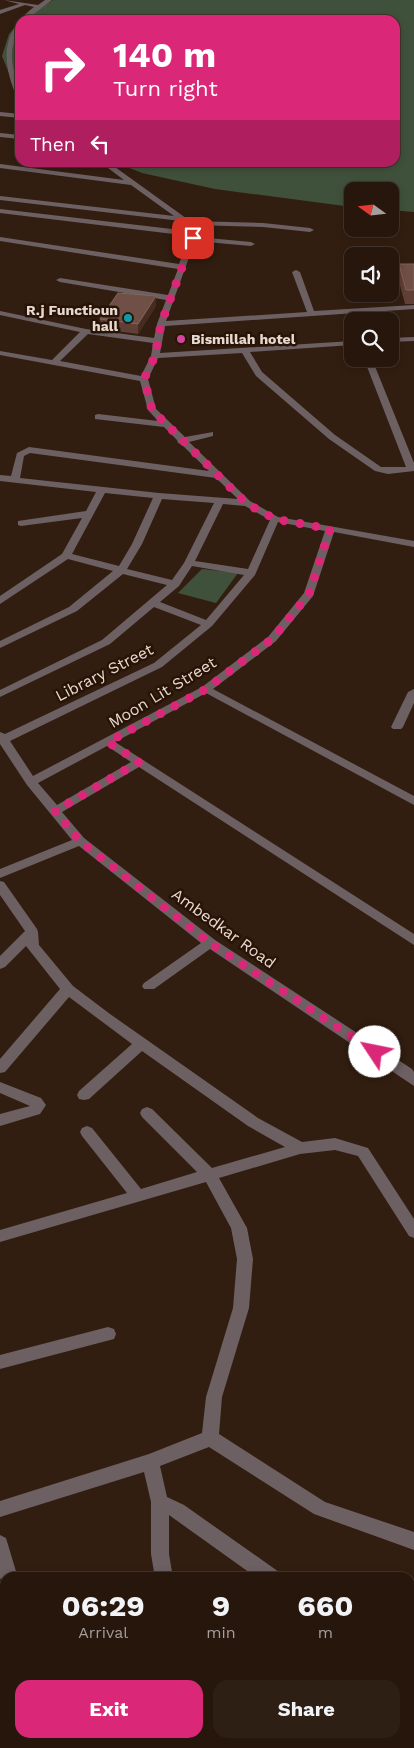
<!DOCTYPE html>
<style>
body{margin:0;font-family:"Work Sans",sans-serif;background:#2e1f15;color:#f1f3f6;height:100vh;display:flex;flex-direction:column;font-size:19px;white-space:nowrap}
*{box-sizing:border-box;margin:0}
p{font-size:16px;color:#a49f9d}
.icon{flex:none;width:28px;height:28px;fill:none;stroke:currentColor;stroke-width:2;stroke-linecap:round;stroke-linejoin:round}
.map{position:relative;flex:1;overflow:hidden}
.panel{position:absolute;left:0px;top:1572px;width:415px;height:176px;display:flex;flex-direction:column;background:#26160c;border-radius:15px 15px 0 0;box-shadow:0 2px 8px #0003,0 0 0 1px #42352d}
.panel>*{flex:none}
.top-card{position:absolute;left:15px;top:15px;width:385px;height:152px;border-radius:15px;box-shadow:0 2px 8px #0003,0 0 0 1px #42352d;background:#db2777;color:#fff;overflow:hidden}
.needle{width:32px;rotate:285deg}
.buttons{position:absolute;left:344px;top:182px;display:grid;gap:10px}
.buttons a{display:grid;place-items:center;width:55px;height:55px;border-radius:10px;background:#26160c;box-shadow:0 2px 8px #0003,0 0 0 1px #42352d;font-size:25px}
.pin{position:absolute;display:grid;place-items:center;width:42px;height:42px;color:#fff;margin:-21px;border-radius:10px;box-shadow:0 2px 8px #0006}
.me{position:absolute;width:55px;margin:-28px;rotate:304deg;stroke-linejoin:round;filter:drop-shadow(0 0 4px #0008)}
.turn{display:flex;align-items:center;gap:18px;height:105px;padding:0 15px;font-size:22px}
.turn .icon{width:65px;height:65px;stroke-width:2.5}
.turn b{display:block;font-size:35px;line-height:42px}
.then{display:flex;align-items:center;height:48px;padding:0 15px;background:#0003;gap:10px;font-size:19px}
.eta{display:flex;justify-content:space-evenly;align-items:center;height:85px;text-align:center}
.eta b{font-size:30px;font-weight:700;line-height:35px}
.action{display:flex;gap:10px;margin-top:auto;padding:10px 15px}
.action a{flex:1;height:58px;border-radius:15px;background:#db2777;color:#fff;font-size:20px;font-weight:700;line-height:58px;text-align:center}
.action a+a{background:#2e1f15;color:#f1f3f6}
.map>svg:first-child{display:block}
.green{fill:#40513b}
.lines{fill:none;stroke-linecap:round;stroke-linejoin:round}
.minor{fill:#6d6063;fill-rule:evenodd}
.wall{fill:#603f36}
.shaded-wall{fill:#482b20}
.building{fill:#6f4f46;stroke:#82655c}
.route{stroke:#db2777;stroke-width:9;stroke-dasharray:0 16.2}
.culture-dot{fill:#0f9aa8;stroke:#281407;stroke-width:2}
.hotel-dot{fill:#d1479c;stroke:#281407;stroke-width:2}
.labels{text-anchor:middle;stroke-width:5;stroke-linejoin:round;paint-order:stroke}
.far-poi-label{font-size:14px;font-weight:bold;fill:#e7d9d0;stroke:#281407;text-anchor:end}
.street-label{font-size:16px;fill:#e7d9d0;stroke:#281407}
</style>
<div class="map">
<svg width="414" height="1748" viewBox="0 0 414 1748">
<rect width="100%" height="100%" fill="#321e10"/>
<path class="green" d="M 53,0 L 414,0 L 414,212 L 390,210 L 390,191 L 352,191 L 352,207 L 215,189 L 142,173 L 117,163 L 395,162 L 395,20 L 21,20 Z
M 20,21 L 20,92 L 13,83 L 2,56 L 9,34 Z
M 202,569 L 238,573 L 216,603 L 178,593 Z"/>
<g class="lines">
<path class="minor" d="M 4,0 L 38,5 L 45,0 L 52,0 L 26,20 L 20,20 C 20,32 12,41 12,54 C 11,70 20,84 20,100 L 17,98 C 2,62 0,33 34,7 L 25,5 L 0,14 L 0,10 L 19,4 Z
M 0,112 L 20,114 L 20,118 L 0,116 Z
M 0,133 L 20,135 L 20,139 L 0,137 Z
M 100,162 L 108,162 L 190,221 L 263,223 L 310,228 L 314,230 L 310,232 L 263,227 L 193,225 L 198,234 L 197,237 L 251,242 L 255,244 L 251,246 L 195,241 L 166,321 L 307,312 L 292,272 L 296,270 L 300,272 L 314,311 L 414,305 L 414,309 L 165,326 L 160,353 L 352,341 L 352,345 L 250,352 L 262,372 L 335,435 L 381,467 L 406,467 L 364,359 L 372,359 L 414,463 L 414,471 L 388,474 L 375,471 L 329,439 L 256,376 L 242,353 L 158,358 L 148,379 L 156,409 L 185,437 L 213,432 L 213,436 L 189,442 L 250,501 L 278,517 L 414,541 L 414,547 L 334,532 L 313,596 L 276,641 L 213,689 L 414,796 L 414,805 L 206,693 L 115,742 L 414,934 L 414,945 L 139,767 L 62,812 L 84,838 L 215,940 L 412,1069 L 414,1072 L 414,1086 L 210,949 L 154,989 L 144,989 L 142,986 L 144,983 L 201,943 L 79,846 L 0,878 L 0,869 L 72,840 L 27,785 L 0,744 L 0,732 L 5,734 L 154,663 L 201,625 L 154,607 L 110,644 L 0,697 L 0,690 L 102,640 L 167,585 L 123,574 L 77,611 L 0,648 L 0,641 L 69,607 L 113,571 L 68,559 L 0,604 L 0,596 L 62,554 L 82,518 L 21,526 L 18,525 L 18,521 L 86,511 L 96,492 L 0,481 L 0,475 L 11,476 L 17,453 L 29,447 L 209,471 L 181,444 L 178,443 L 177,440 L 164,427 L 95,419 L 95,415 L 98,414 L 158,421 L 148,410 L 140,381 L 0,355 L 0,351 L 52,360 L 80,332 L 0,315 L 0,311 L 86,329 L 154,338 L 157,324 L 166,300 L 60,282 L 56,280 L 60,278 L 168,295 L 178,269 L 0,241 L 0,237 L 179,264 L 190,236 L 0,213 L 0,209 L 189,231 L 181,221 L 0,200 L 0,196 L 174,216 L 131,185 L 0,168 L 0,164 L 124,180 ZM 88,334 L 153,343 L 151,356 L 141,376 L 60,361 ZM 30,453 L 216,478 L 238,499 L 159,493 L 20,478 L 24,456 ZM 105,493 L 153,498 L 132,544 L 119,566 L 72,554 ZM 162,499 L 214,503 L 184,563 L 172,580 L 127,569 L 142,544 ZM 223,504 L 245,506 L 270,520 L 248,569 L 195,561 ZM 278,522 L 325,531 L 304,593 L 268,637 L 202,687 L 33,776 L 10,741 L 162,667 L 212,626 L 255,575 ZM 192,566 L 244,575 L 206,620 L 160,602 L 179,586 ZM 107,746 L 131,762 L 57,805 L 38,783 Z
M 414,337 L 414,341 L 390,342 L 390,338 Z
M 414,689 L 414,703 L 403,727 L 401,729 L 393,729 L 391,727 L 408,692 Z
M 0,881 L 4,882 L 37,929 L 38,932 L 39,945 L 73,986 L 110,1014 L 258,1118 L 302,1142 L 335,1138 L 368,1148 L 414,1219 L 414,1238 L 409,1236 L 358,1156 L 335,1150 L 300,1154 L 219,1178 L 247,1228 L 253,1259 L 249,1308 L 222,1397 L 219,1434 L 325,1502 L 414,1532 L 414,1550 L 314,1514 L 209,1447 L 160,1466 L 167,1497 L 184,1505 L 279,1572 L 282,1578 L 257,1578 L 169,1515 L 169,1554 L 173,1578 L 155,1578 L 151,1554 L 151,1502 L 144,1472 L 0,1517 L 0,1501 L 149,1454 L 202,1433 L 206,1397 L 233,1308 L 237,1259 L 231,1228 L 206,1182 L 0,1242 L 0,1230 L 127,1193 L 82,1136 L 80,1132 L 82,1128 L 87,1126 L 92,1128 L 141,1189 L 197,1172 L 142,1117 L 140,1113 L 142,1109 L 147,1107 L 152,1109 L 212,1168 L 285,1147 L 248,1126 L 142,1051 L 89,1099 L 84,1100 L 79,1099 L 77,1095 L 79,1091 L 132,1044 L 69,997 L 5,1072 L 0,1073 L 0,1059 L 60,989 L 26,946 L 5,967 L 0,969 L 0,956 L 25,931 L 0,895 Z
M 0,1082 L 41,1098 L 46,1105 L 40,1114 L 0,1126 L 0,1114 L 30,1106 L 0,1093 Z
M 108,1327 L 114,1329 L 116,1334 L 114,1339 L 0,1369 L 0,1355 Z
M 0,1535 L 6,1538 L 18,1578 L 5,1578 L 5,1585 L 0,1578 Z
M 410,1664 L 414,1665 L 414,1687 L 410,1685 Z
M 35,1744 L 55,1744 L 56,1748 L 36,1748 Z
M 189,1744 L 209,1744 L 210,1748 L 190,1748 Z
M 300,1744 L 320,1744 L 320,1748 L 300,1748 Z"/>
</g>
<path class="wall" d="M 399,264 L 414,264 L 414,304 L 405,304 L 398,278 Z
M 156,306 L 138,334 L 101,329 L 100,319 Z"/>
<path class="shaded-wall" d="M 156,296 L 156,306 L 138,334 L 138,324 Z"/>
<path class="building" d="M 399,264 L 414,264 L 414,290 L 406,290 Z
M 118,293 L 156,296 L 138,324 L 100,319 Z"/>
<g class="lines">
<path class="route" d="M 193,238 L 161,324 L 155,356 L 144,379 L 152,410 L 247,504 L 275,519 L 330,529 L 309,594 L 272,639 L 206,689 L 108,742 L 139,762 L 55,811 L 80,841 L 210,943 L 375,1052"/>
</g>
<circle class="culture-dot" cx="128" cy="318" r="5"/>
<circle class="hotel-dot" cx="181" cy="339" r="5"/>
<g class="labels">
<g class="far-poi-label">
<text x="118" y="315">R.j Functioun<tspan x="118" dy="16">hall</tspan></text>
<text x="191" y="344" text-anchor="start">Bismillah hotel</text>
</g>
<g class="street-label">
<text transform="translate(104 672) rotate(-27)" y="6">Library Street</text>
<text transform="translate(162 692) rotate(-31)" y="6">Moon Lit Street</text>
<text transform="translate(224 928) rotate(36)" y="6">Ambedkar Road</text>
</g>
</g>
</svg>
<div class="buttons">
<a><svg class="needle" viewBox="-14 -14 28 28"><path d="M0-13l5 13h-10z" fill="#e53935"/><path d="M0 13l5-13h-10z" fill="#a49f9d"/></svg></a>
<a><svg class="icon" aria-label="sound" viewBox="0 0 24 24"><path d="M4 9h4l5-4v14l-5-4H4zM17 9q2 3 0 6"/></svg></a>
<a><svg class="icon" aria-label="search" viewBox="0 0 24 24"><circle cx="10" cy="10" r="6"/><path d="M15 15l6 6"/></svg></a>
</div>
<div class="pin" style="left:193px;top:238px;background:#d93025"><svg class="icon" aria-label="arrive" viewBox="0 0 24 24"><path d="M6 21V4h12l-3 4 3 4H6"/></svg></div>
<svg class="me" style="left:375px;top:1052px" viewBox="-20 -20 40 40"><circle r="19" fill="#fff"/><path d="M0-13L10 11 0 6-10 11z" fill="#db2777"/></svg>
<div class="top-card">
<div class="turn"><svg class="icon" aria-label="right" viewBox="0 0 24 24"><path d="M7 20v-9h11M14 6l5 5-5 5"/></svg><div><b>140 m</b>Turn right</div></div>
<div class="then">Then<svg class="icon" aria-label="left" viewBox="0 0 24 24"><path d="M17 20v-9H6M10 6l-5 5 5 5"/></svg></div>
</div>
<section class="panel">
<div class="eta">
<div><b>06:29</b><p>Arrival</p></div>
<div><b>9</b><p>min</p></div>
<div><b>660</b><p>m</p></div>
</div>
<div class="action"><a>Exit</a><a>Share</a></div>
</section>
</div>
